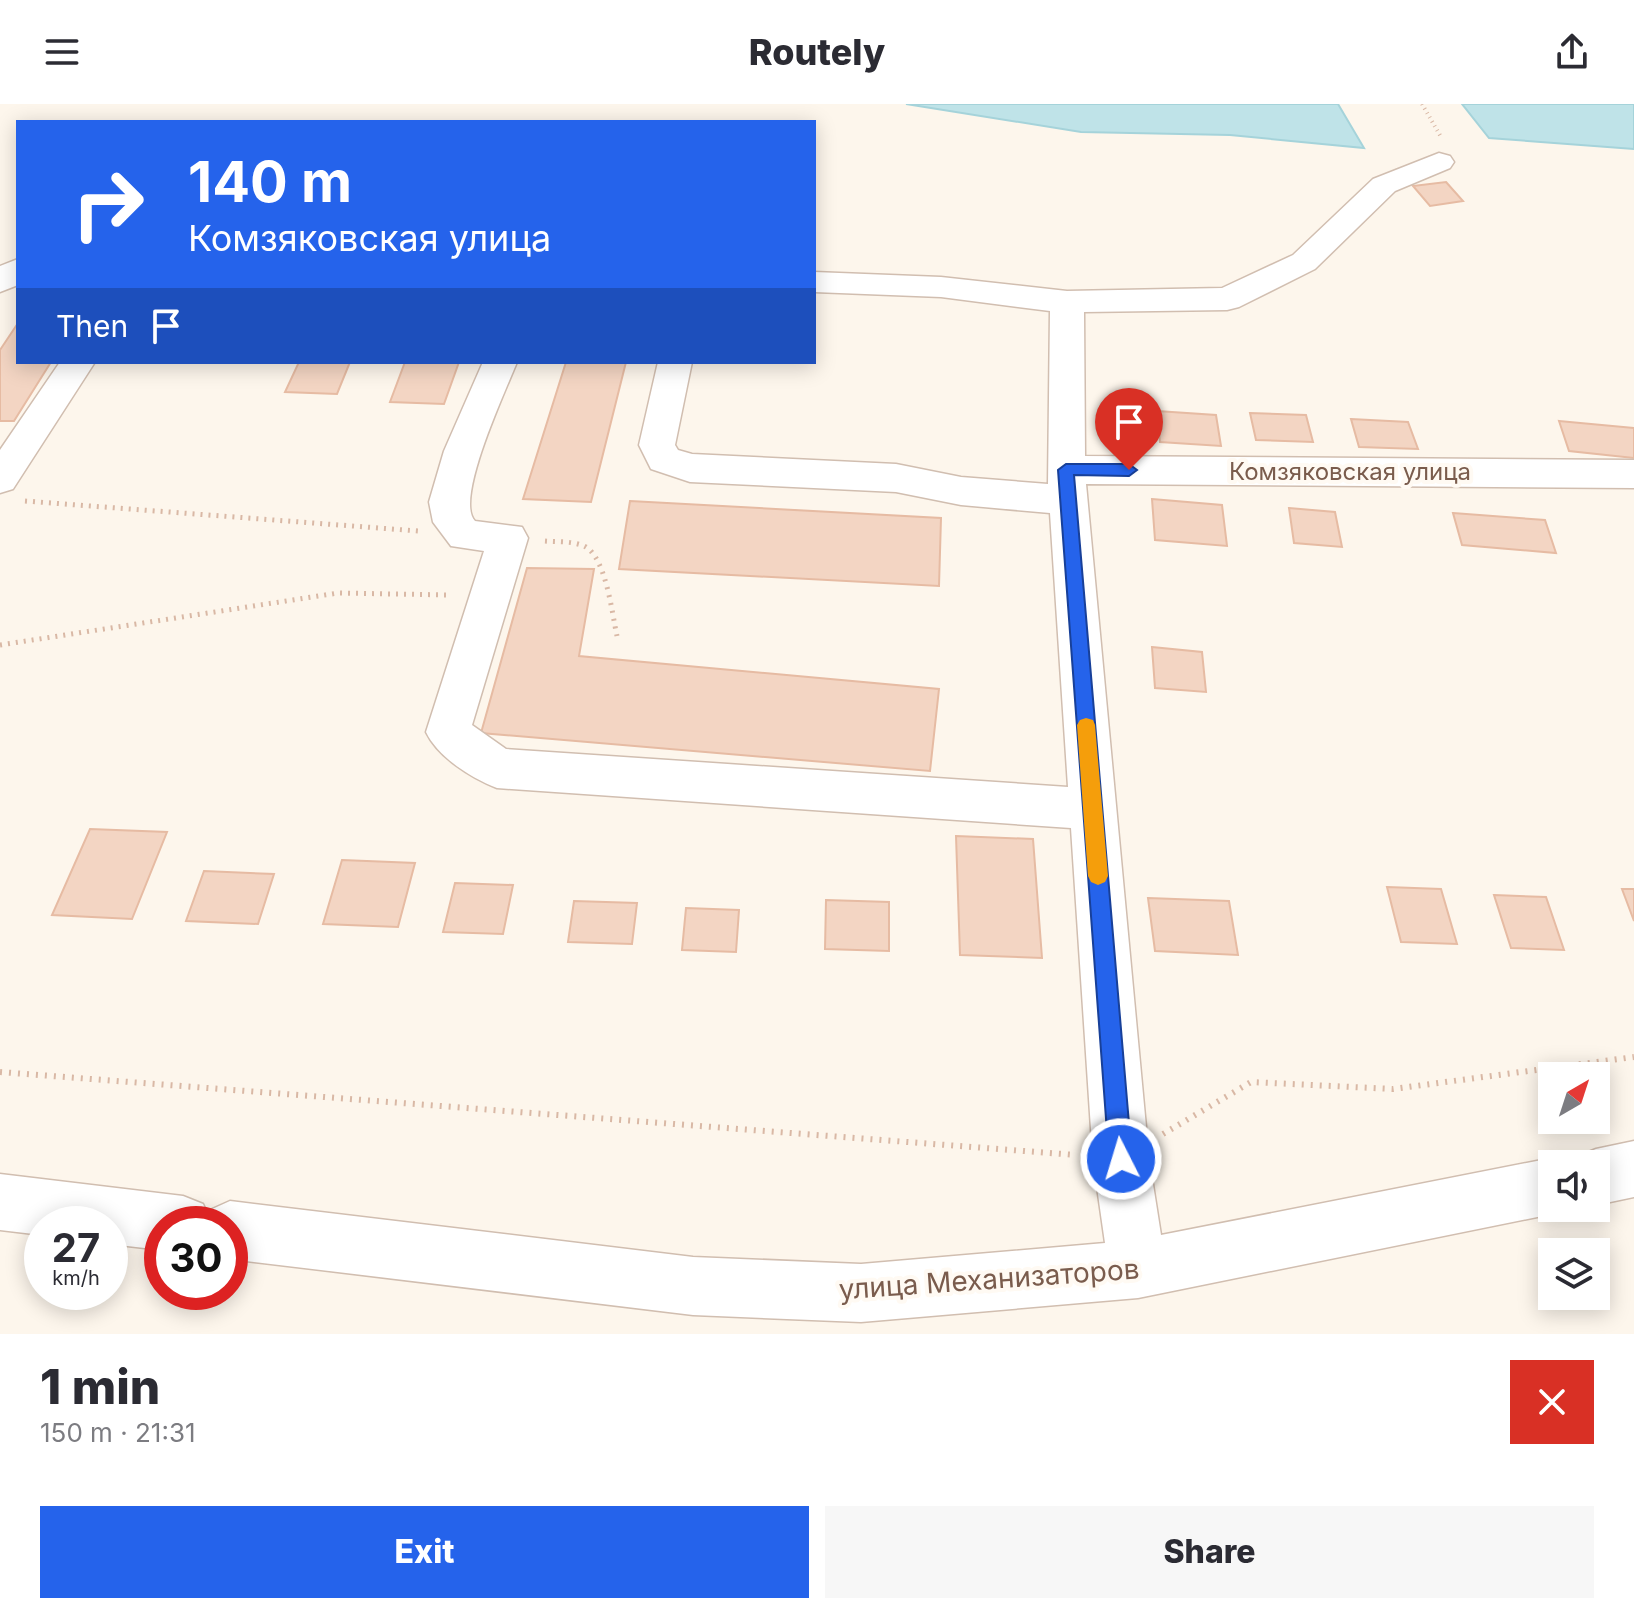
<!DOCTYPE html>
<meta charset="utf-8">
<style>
body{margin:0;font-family:Inter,sans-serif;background:#f7f7f7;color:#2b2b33;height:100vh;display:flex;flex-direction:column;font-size:30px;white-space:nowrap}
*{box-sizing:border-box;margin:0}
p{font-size:26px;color:#7c7c81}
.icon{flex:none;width:44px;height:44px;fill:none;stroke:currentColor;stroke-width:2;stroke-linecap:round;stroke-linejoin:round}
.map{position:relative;height:1230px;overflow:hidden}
.side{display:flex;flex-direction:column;background:#fff;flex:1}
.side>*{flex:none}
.hud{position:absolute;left:16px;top:16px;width:800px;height:244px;border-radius:0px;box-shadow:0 4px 20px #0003;background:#2563eb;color:#fff;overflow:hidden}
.needle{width:52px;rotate:39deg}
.fabs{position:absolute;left:1538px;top:958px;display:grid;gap:16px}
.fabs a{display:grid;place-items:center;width:72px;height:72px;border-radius:0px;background:#fff;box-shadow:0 4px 20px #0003;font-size:40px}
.speed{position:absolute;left:24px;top:1102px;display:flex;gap:16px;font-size:40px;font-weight:700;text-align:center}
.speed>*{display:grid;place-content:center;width:104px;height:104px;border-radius:50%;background:#fff;box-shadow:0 4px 20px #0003;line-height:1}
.speed small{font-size:20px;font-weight:400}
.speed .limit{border:12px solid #d22;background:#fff;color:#111}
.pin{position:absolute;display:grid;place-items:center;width:68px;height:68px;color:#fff;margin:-82px -34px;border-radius:50% 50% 50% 0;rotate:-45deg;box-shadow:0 0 8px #0007}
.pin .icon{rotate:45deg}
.me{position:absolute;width:88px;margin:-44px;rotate:355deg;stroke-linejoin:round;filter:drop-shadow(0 0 6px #0008)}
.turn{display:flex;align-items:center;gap:28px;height:168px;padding:0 40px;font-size:36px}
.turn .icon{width:104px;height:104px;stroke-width:2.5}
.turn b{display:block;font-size:56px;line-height:68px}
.then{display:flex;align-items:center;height:76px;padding:0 40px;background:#0003;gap:16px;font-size:30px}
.round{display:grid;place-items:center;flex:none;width:84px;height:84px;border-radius:0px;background:#f7f7f7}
.summary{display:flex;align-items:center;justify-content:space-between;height:136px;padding:0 40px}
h1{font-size:48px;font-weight:800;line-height:60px}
.primary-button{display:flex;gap:16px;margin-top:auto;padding:16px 40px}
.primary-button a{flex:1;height:92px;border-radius:0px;background:#2563eb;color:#fff;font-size:32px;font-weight:800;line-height:92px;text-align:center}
.primary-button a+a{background:#f7f7f7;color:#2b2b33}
header{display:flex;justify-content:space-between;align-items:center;height:104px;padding:0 40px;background:#fff;font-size:36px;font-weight:800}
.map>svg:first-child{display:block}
.water{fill:#bfe3e8;stroke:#a5d3da;stroke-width:2}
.building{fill:#f3d5c3;stroke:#e6bba3;stroke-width:2}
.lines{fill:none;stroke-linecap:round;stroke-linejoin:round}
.minor-casing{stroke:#d1beb0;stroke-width:3}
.path-far2{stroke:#d9b8a5;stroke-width:4;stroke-dasharray:1 4;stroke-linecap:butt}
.path-far1{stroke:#d9b8a5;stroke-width:5;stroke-dasharray:2 6;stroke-linecap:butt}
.path{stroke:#d9b8a5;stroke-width:6;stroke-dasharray:2 7;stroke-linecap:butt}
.minor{fill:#fff;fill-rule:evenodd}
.route{fill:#2563eb;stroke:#184099;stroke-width:2}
.slow{fill:#f59e0b}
.labels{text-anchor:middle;stroke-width:8;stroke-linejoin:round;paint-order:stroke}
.street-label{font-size:24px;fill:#7a5c4d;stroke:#fffaf3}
.near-street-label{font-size:28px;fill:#7a5c4d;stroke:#fffaf3}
</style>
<header><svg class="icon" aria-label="menu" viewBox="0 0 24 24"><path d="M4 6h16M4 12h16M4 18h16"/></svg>Routely<svg class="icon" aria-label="share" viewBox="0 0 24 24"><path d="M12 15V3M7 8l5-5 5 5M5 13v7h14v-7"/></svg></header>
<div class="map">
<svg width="1634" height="1230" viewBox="0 0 1634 1230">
<rect width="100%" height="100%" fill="#fdf6ec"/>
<path class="water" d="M 906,0 L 1338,0 L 1364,44 L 1230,31 L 1081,28 Z
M 1462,0 L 1634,0 L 1634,45 L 1489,34 Z"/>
<path class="building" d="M 1446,78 L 1463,97 L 1430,102 L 1413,82 Z
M 18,219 L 18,258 L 51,258 L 14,317 L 0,317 L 0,246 Z
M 299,258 L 350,258 L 337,290 L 285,288 Z
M 405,258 L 459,258 L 444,300 L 390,298 Z
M 566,258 L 626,258 L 591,398 L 523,395 Z
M 1157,307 L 1216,311 L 1221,342 L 1160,338 Z
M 1250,309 L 1306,311 L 1313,338 L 1256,336 Z
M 1351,315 L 1408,318 L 1418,345 L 1359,343 Z
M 1559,317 L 1634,324 L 1634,354 L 1569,347 Z
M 1152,395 L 1222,401 L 1227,442 L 1155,436 Z
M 630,397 L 941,414 L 939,482 L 619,465 Z
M 1289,404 L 1335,408 L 1342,443 L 1294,439 Z
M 1453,409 L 1545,416 L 1556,449 L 1462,441 Z
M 527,464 L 594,465 L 579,552 L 939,585 L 930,667 L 481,629 Z
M 1152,543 L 1202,548 L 1206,588 L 1155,584 Z
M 90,725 L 167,728 L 132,815 L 52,811 Z
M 956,732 L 1033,735 L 1042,854 L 960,851 Z
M 342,756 L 415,759 L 398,823 L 323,820 Z
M 204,767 L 274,770 L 258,820 L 186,817 Z
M 455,779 L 513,781 L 503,830 L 443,828 Z
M 1387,783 L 1441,785 L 1457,840 L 1401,838 Z
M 1622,785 L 1634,785 L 1634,817 Z
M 1494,791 L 1546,793 L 1564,846 L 1511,844 Z
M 1148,794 L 1229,797 L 1238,851 L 1155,847 Z
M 826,796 L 889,798 L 889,847 L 825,845 Z
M 574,797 L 637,799 L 632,840 L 568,838 Z
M 686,804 L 739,806 L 736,848 L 682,846 Z"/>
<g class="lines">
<defs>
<path id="minor" d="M 1439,49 L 1450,52 L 1454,58 L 1450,64 L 1395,87 L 1315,165 L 1239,203 L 1227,206 L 1084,208 L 1085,352 L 1634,356 L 1634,384 L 1086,380 L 1149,1055 L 1161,1131 L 1552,1054 L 1566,1060 L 1552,1060 L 1552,1104 L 1566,1104 L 1552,1110 L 1138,1194 L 861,1218 L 693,1211 L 230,1155 L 230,1120 L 162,1120 L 162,1146 L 110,1140 L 110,1120 L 42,1120 L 42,1131 L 0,1126 L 0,1070 L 183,1092 L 203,1100 L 208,1111 L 210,1106 L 230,1097 L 693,1153 L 861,1160 L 1105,1139 L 1093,1055 L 1071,724 L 497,684 C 471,674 438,653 426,628 L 484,447 L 451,442 L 433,418 L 429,398 L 444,347 L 483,258 L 517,258 C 506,286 454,396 475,417 L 522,423 L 528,434 L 472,621 L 506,645 L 1068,683 L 1050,409 L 961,401 L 896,388 L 690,378 L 651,365 L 639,341 L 658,258 L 692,258 L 675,341 L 678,346 L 692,350 L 896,360 L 961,373 L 1048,380 L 1050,207 L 941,193 L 814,188 L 814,168 L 941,173 L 1067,187 L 1222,184 L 1293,151 L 1373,75 Z
M 18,155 L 18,181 L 0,188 L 0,162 Z
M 60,258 L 95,258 L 13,385 L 0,389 L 0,346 Z
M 1634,1037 L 1634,1093 L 1596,1101 L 1596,1060 L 1574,1060 L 1576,1053 L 1596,1045 Z"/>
</defs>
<use href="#minor" class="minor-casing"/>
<path class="path-far2" d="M 1422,0 L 1441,33"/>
<path class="path-far1" d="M 25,397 L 418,427
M 545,437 C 558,438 572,437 584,442 C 606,452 612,510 617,532
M 0,541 L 338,489 L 451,491"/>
<path class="path" d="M 0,968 L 1076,1051
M 1163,1030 L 1251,978 L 1393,985 L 1634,953"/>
<use href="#minor" class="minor"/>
</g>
<path class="route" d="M 1066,360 L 1129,360 L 1137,366 L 1129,372 L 1074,371 L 1132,1055 L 1129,1063 L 1121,1066 L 1113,1063 L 1109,1055 L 1058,366 Z"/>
<path class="slow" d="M 1086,614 L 1093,616 L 1095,621 L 1108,772 L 1105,778 L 1098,781 L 1091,778 L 1088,772 L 1077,621 L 1080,616 Z"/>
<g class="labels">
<g class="street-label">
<text x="1350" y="376">Комзяковская улица</text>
</g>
<g class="near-street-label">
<text transform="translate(989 1175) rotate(-4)" y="10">улица Механизаторов</text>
</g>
</g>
</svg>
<div class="fabs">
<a><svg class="needle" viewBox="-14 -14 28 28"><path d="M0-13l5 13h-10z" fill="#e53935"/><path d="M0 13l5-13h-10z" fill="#7c7c81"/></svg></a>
<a><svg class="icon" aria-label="sound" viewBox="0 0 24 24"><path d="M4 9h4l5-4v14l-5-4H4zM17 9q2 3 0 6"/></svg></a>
<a><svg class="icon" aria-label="layers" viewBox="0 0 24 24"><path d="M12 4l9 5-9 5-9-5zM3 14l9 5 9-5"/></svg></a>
</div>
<div class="speed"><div>27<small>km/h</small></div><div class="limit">30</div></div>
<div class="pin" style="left:1129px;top:366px;background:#d93025"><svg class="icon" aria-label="arrive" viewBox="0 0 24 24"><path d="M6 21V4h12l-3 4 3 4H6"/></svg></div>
<svg class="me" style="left:1121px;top:1055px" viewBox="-20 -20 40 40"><circle r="17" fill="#2563eb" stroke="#fff" stroke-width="3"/><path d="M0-11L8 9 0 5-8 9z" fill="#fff"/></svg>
<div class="hud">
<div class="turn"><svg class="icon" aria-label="right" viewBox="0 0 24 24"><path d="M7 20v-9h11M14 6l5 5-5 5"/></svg><div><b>140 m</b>Комзяковская улица</div></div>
<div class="then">Then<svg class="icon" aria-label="arrive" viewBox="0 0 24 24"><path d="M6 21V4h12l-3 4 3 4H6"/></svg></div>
</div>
</div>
<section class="side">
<div class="summary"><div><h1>1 min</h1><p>150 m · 21:31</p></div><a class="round" style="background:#d93025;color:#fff"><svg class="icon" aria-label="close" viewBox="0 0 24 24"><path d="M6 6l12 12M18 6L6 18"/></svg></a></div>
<div class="primary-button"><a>Exit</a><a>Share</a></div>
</section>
